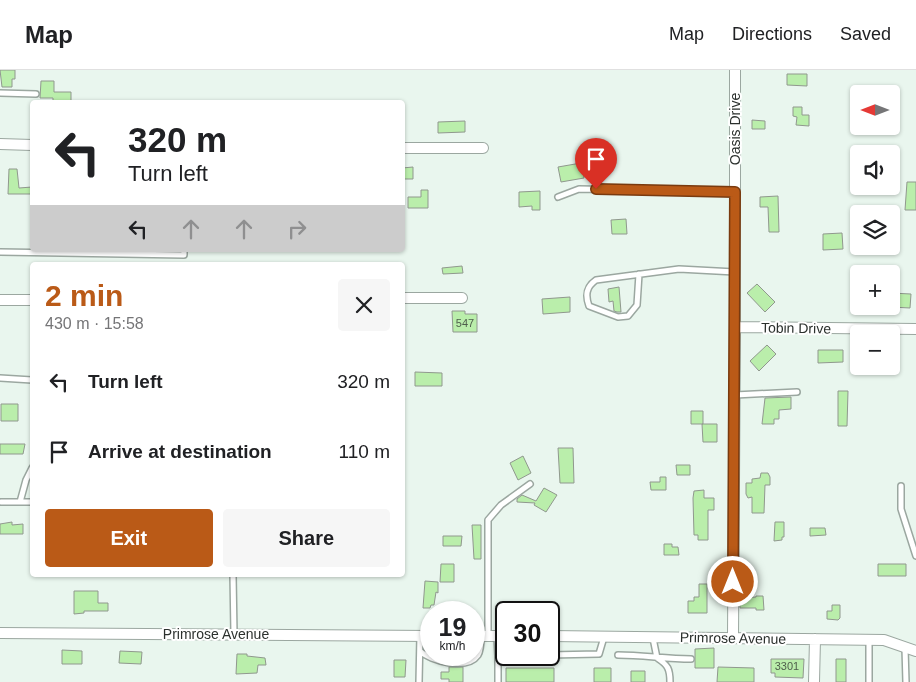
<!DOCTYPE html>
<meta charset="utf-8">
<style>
body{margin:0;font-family:Helvetica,sans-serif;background:#f6f6f6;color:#202124;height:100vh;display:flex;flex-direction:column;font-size:19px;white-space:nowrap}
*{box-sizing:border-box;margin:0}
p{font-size:16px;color:#757577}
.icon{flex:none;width:28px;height:28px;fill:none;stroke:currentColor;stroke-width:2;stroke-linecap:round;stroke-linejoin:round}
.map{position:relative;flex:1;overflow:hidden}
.details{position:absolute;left:30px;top:192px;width:375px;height:315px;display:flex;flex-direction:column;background:#fff;border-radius:5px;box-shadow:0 1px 4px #0004}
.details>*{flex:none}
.banner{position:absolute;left:30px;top:30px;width:375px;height:152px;border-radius:5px;box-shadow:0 1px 4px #0004;background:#fff;color:#202124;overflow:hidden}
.needle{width:32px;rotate:270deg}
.controls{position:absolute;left:850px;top:15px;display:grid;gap:10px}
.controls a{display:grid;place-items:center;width:50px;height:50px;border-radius:5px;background:#fff;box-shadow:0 1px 4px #0004;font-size:25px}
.speed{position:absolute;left:420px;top:531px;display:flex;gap:10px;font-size:25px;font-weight:700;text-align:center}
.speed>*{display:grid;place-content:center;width:65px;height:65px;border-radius:50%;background:#fff;box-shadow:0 1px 4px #0004;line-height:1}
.speed small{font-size:12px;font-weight:400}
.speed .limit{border:2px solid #111;border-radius:8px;background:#fff;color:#111}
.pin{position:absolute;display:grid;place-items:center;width:42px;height:42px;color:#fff;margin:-51px -21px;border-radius:50% 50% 50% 0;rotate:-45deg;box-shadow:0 0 5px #0007}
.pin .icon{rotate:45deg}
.me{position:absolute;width:55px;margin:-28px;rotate:0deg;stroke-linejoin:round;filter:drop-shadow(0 0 4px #0008)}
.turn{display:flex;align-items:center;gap:18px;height:105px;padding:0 15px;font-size:22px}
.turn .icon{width:65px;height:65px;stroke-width:2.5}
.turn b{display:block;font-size:35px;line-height:42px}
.lanes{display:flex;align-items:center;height:48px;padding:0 15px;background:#0003;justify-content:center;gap:25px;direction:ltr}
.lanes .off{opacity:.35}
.round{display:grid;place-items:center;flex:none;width:52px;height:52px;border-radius:5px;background:#f6f6f6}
.head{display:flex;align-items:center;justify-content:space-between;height:85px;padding:0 15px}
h1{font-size:30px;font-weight:800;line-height:38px;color:#ba5a17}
.action{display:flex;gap:10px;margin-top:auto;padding:10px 15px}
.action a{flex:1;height:58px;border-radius:5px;background:#ba5a17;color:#fff;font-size:20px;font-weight:800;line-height:58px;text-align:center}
.action a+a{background:#f6f6f6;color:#202124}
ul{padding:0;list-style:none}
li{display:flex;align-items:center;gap:15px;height:70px;padding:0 15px}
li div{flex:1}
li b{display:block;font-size:19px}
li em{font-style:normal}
header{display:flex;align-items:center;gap:30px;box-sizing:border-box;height:70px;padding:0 25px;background:#fff;border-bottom:1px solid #e0e0e0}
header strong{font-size:24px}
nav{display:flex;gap:28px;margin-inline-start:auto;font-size:18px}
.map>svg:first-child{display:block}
.building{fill:#baeeab;stroke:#90988e}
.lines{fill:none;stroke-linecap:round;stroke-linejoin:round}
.lane-casing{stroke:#9ba7a0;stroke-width:8}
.street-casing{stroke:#9ba7a0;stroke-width:12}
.lane{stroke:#fff;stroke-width:5}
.street{stroke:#fff;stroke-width:10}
.route-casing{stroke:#793a0f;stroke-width:12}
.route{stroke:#ba5a17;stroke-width:9}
.labels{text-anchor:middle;stroke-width:4;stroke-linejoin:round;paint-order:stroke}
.number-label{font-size:11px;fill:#4f604c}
.street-label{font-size:14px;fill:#2b302d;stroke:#fff}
</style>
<header>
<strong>Map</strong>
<nav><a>Map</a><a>Directions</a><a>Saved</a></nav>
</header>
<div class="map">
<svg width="916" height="612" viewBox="0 0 916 612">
<rect width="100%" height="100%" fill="#e9f6ee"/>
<path class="building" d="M 0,0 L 15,0 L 15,9 L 12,9 L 12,17 L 2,17 Z
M 787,4 L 807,4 L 807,16 L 787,15 Z
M 41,11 L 54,11 L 54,22 L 71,22 L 71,32 L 53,32 L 53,28 L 40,28 Z
M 793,37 L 802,37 L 802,45 L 809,45 L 809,56 L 796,55 L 797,47 L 793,46 Z
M 752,50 L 765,51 L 765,59 L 752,59 Z
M 465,51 L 465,62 L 438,63 L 438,52 Z
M 581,93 L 584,108 L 561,112 L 558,97 Z
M 413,97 L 413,109 L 402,109 L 402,98 Z
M 9,99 L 17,99 L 19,118 L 32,117 L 32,124 L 8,124 Z
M 907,112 L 916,112 L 916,140 L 905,140 Z
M 421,120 L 428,120 L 428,138 L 408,138 L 408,127 L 421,127 Z
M 540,121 L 540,140 L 532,140 L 532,136 L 519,137 L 519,122 Z
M 778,126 L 779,162 L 769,162 L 768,137 L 760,137 L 760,127 Z
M 626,149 L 627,164 L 612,164 L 611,150 Z
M 842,163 L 843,179 L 823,180 L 823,164 Z
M 462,196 L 463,203 L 443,204 L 442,198 Z
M 757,214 L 775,232 L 765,242 L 747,223 Z
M 619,217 L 621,242 L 617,242 L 614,241 L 613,231 L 609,232 L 608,219 Z
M 891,223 L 911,224 L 910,238 L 891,237 Z
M 570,227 L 570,242 L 543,244 L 542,229 Z
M 452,241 L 465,241 L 465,244 L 477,244 L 477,262 L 453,262 Z
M 767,275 L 776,284 L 759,301 L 750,291 Z
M 818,280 L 843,280 L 843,292 L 818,293 Z
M 415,302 L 442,303 L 442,316 L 415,316 Z
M 838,321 L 848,321 L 847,356 L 838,356 Z
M 791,327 L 791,339 L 779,340 L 779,349 L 774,349 L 774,354 L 762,354 L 765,328 Z
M 1,334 L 18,334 L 18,351 L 1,351 Z
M 691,341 L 703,341 L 703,354 L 691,354 Z
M 702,354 L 717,354 L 717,372 L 703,372 Z
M 0,374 L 25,374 L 23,384 L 0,384 Z
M 558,378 L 573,378 L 574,413 L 560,413 Z
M 523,386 L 531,403 L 518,410 L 510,393 Z
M 676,395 L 690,395 L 690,405 L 677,405 Z
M 761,403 L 768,403 L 770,407 L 770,415 L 765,415 L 764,443 L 752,443 L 752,427 L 748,428 L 746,424 L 746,413 L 752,413 L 752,409 L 760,408 Z
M 660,407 L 666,407 L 666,420 L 651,420 L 650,412 L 660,412 Z
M 544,418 L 557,425 L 546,442 L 534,435 L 535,433 L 517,432 L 517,429 L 522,425 L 536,431 Z
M 704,420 L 704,428 L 714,428 L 714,440 L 708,440 L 708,470 L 698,470 L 698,465 L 694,465 L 693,428 L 694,421 Z
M 12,452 L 12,455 L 23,454 L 23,464 L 0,464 L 0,454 Z
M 775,452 L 784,452 L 784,467 L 782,467 L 782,470 L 774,471 Z
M 472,455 L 481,455 L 481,489 L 474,489 Z
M 810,458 L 825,458 L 826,465 L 810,466 Z
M 443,466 L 462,466 L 461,476 L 443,476 Z
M 664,474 L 672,474 L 672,477 L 678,477 L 679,485 L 664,485 Z
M 441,494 L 454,494 L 454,512 L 440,512 Z
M 878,494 L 906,494 L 906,506 L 878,506 Z
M 425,511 L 438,512 L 438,523 L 436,522 L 434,535 L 431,535 L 430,538 L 423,538 Z
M 699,514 L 707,514 L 707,543 L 688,543 L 688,531 L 694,531 L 694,527 L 699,527 Z
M 74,521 L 98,521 L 98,533 L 108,533 L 108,541 L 84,541 L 84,543 L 74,544 Z
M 756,526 L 763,526 L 764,540 L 756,540 L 756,538 L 740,538 L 740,528 L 756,527 Z
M 832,535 L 840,535 L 840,548 L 838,550 L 827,549 L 827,541 L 832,541 Z
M 714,578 L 714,598 L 695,598 L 695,579 Z
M 62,580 L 82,581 L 82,594 L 62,594 Z
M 120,581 L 142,582 L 141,594 L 119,593 Z
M 237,584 L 247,584 L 247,586 L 265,588 L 266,595 L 258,595 L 257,603 L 236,604 Z
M 771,589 L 804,589 L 803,608 L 775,607 L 775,603 L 771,603 Z
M 836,589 L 846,589 L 846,612 L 836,612 Z
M 394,590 L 406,590 L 405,607 L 394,607 Z
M 449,597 L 463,597 L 463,612 L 449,612 L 449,609 L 441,609 L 441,602 L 449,602 Z
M 718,597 L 754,598 L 754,612 L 717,612 Z
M 506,598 L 554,598 L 554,612 L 506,612 Z
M 594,598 L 611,598 L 611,612 L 594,612 Z
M 631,601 L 645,601 L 645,612 L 631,612 Z"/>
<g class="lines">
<defs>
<path id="lane" d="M 0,23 L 36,24
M 558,127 L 579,119 L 735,122
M 0,182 L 184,185 L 184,180
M 639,204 L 637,235 L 628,246 L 618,247 L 589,236 C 585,225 586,217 596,210 L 679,199 L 735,202
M 0,308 L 32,310
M 735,325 L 797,322
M 901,416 L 901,439 L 916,486
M 1,432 L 32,432
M 20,432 L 26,410 L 32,398
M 233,505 L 234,564
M 488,566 L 488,450 L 501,435 L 530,414
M 497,566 L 498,586 L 530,585
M 653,568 L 657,588 C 668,595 670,599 670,612
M 869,570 L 869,612
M 905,578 L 906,612
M 420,581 C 430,591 467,601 478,585 C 481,580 481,572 481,566
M 549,585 L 599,584 L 604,567
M 618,585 C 643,585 666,589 691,589
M 498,586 L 498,612
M 419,612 L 420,565"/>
<path id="street" d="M 0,74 L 32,75
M 402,78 L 483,78
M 402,228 L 462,228
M 0,230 L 32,230
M 735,257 L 916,259
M 0,563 L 431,566
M 474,566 L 506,566
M 549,566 L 884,570 L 916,581
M 733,568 L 735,257 L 735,0
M 814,612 L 815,569"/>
</defs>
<use href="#lane" class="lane-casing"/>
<use href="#street" class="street-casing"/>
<use href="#lane" class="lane"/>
<use href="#street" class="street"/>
</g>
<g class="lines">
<defs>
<path id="route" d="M 596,119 L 735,122 L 733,512"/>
</defs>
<use href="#route" class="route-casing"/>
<use href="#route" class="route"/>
</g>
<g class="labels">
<g class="number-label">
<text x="465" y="257">547</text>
<text x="787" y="600">3301</text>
</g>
<g class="street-label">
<text transform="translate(735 59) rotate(-90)" y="5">Oasis Drive</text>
<text transform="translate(796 258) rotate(1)" y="5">Tobin Drive</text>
<text x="216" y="569">Primrose Avenue</text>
<text transform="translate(733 568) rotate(1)" y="5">Primrose Avenue</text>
</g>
</g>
</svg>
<div class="controls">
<a><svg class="needle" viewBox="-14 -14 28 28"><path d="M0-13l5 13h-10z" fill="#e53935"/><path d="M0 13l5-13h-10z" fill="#757577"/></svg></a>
<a><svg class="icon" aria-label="sound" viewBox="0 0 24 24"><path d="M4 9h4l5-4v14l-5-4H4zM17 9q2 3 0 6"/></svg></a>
<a><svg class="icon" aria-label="layers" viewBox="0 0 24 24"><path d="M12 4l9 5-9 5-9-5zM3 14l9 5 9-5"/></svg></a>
<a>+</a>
<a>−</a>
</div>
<div class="speed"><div>19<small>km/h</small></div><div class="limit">30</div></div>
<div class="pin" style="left:596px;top:119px;background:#d93025"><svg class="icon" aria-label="arrive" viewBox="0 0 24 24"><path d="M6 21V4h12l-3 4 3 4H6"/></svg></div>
<svg class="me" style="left:733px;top:512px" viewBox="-20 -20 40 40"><circle r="17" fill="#ba5a17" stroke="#fff" stroke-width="3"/><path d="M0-11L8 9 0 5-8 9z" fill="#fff"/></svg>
<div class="banner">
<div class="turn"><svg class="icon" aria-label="left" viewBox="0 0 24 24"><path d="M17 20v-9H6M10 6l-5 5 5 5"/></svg><div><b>320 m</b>Turn left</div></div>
<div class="lanes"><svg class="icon" aria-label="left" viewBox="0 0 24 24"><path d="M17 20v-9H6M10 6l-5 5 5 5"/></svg><svg class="icon off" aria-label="ahead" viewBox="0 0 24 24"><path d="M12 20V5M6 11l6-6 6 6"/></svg><svg class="icon off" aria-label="ahead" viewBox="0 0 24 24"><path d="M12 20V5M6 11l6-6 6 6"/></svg><svg class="icon off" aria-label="right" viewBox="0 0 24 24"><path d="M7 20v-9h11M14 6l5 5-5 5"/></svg></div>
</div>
<section class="details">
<div class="head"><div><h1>2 min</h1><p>430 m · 15:58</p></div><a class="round"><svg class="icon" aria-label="close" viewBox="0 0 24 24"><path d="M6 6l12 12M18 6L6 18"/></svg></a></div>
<ul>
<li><svg class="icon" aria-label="left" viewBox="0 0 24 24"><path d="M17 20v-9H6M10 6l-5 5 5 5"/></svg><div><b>Turn left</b></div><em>320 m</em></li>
<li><svg class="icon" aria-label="arrive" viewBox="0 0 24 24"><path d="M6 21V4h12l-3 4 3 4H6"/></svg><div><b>Arrive at destination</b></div><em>110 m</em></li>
</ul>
<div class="action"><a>Exit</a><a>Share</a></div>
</section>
</div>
